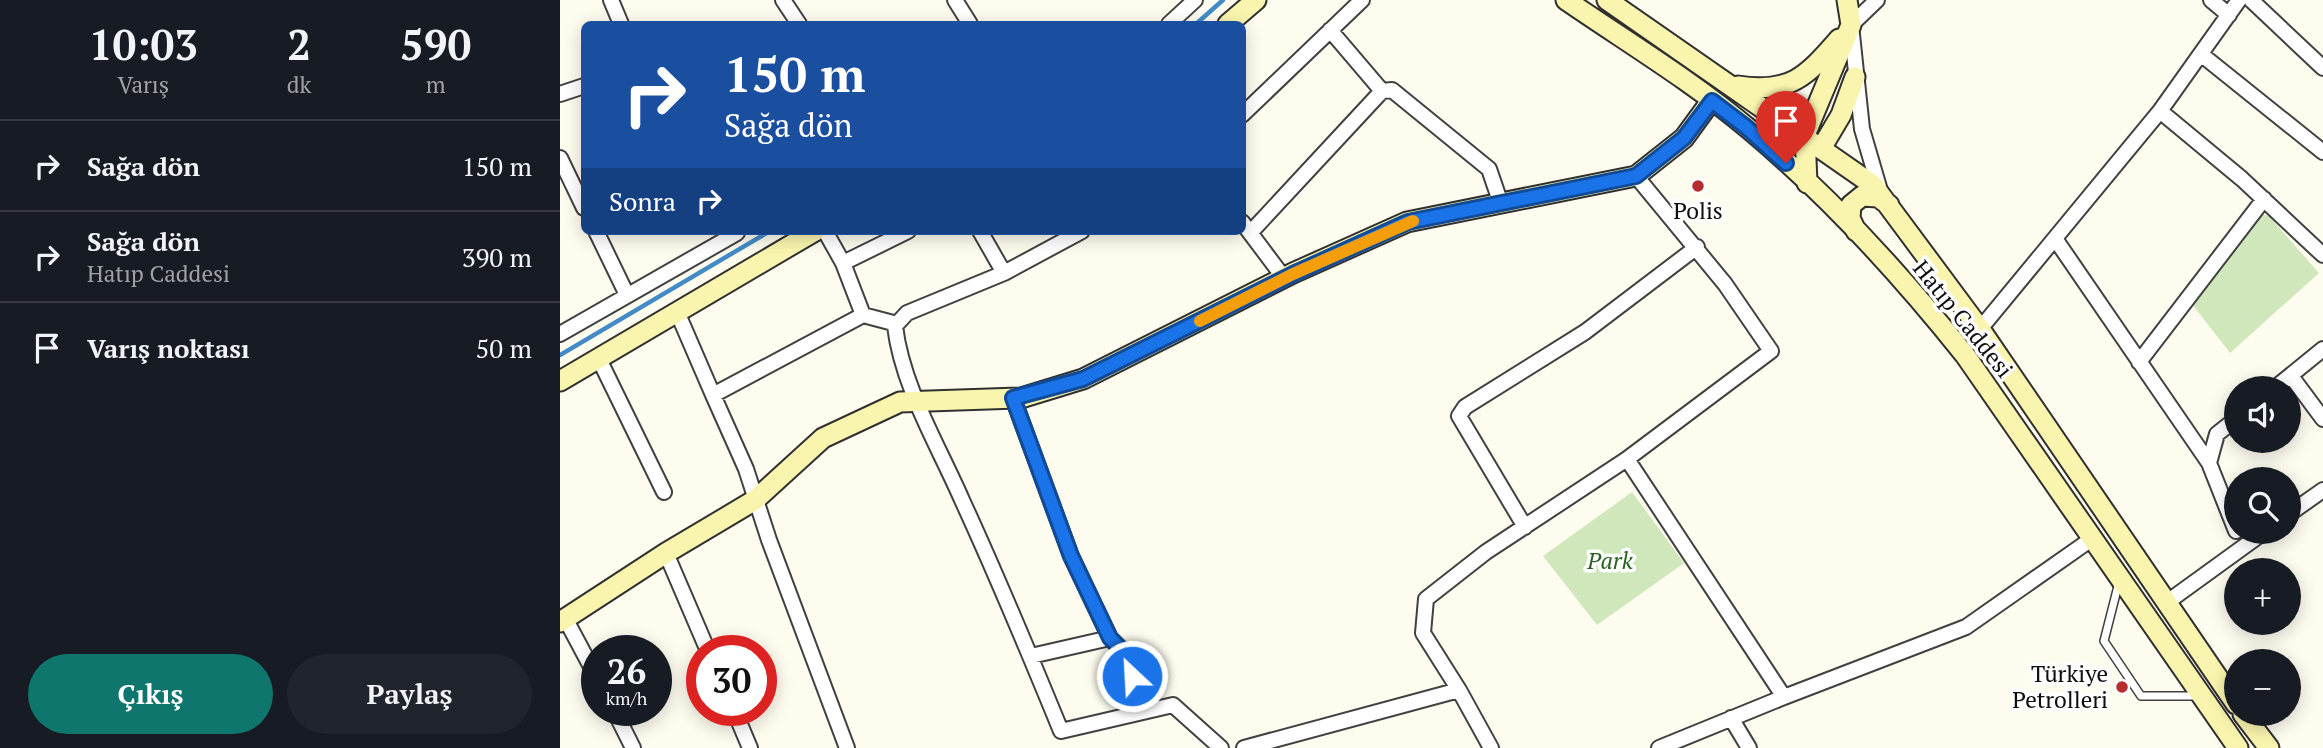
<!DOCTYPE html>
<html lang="tr">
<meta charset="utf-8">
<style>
body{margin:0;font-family:"PT Serif",serif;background:#20242c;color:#f1f3f6;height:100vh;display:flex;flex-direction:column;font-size:26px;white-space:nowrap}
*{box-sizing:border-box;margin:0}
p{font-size:23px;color:#9ea1a6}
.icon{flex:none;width:38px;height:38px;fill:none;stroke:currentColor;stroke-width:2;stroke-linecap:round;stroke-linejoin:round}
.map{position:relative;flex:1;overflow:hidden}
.drawer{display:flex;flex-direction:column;background:#171b24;width:560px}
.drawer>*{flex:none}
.banner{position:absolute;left:21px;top:21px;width:665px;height:214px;border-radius:10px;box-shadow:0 4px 18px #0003;background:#1a4fa0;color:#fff;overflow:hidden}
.tools{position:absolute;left:1664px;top:376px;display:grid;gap:14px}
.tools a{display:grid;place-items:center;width:77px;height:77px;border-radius:50%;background:#171b24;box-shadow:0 4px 18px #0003;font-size:35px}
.speed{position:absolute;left:21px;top:635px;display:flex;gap:14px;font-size:35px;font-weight:700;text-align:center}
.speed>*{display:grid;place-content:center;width:91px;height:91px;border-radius:50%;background:#171b24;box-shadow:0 4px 18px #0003;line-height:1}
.speed small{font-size:18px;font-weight:400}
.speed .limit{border:10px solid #d22;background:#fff;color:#111}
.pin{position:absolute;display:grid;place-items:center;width:60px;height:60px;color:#fff;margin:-72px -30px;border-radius:50% 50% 50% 0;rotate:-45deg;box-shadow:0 0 7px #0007}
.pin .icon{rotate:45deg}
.me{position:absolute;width:77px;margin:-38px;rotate:335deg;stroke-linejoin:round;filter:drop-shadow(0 0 5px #0008)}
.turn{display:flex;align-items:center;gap:24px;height:147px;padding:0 28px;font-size:32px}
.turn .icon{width:91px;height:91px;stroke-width:2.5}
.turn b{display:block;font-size:49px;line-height:60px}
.then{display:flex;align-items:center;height:66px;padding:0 28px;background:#0003;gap:14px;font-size:26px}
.eta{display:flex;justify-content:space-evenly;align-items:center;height:119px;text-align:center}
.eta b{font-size:42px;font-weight:700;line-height:49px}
.action{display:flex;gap:14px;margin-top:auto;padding:14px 28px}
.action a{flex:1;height:80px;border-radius:42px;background:#0f766e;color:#fff;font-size:28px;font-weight:700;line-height:80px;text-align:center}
.action a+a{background:#20242c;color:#f1f3f6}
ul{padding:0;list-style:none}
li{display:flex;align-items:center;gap:21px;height:91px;padding:0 28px;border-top:2px solid #363941}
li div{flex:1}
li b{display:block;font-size:26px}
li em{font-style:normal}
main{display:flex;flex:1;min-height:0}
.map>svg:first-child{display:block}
.green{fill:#d0e7bb}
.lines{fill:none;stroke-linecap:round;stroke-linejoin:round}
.stream{stroke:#428bc6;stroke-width:4.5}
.lane-casing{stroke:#414141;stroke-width:10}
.street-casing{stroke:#414141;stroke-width:18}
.secondary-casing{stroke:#303030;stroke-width:23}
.lane{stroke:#fff;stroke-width:7}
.street{stroke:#fff;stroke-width:14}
.secondary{stroke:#faf5ae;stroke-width:19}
.route-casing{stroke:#114b97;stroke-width:18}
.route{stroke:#1a73e8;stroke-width:12}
.slow{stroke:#f59e0b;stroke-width:12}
.poi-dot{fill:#b62d2e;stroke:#fff;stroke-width:2.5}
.labels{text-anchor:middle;stroke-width:7;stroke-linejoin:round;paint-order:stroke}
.poi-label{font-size:23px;fill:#0e0e0e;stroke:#fff}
.street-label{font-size:23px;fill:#0e0e0e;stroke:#fff}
.park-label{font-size:23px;font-style:italic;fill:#2c6221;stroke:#fff}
</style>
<main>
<section class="drawer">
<div class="eta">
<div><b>10:03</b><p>Varış</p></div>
<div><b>2</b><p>dk</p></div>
<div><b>590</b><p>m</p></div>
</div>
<ul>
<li><svg class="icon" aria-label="right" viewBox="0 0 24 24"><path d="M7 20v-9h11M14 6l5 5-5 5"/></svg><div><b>Sağa dön</b></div><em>150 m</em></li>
<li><svg class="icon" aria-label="right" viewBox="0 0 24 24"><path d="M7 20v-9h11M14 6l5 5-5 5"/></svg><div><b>Sağa dön</b><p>Hatıp Caddesi</p></div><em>390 m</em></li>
<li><svg class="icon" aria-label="arrive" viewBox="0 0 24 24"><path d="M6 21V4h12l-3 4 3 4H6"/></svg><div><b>Varış noktası</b></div><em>50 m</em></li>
</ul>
<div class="action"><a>Çıkış</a><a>Paylaş</a></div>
</section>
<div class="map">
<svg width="1763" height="748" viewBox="0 0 1763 748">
<rect width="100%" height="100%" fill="#fefcef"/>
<path class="green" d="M 1700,214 L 1709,216 L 1759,273 L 1670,353 L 1632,304 Z
M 1072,492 L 1124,563 L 1037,625 L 983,556 Z"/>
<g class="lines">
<path class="stream" d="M 636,24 L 663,0
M 0,355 L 210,231"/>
<defs>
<path id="lane" d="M 1559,582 L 1544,641 L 1581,696 L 1638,696"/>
<path id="street" d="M 51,0 L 61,24
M 223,0 L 239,24
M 395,0 L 410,24
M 1317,0 L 1291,25 L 1302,129 L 1321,194
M 1651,0 L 1669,15
M 1691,0 L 1763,68
M 609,24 L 635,0
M 1642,55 L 1763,152
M 822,91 L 832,90 L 929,169 L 941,204
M 0,94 L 24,86
M 1600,111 L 1682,179 L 1763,255
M 682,115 L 802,0
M 0,158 L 24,208
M 682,222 L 724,278
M 36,231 L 67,295
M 265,231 L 283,263 L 303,315 L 337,324
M 420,231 L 444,273
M 522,231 L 444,273 L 347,313 L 335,326 C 342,386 378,445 402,500 C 437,576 469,653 501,731 L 613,705 L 661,748
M 691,232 L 822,91 L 770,30
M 1496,240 L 1649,463
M 283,263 L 348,231
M 118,314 L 153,395 L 303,315
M 1420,329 L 1600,111 L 1679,0
M 0,334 L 177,233
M 39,359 L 104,492
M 1579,362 L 1704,199
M 1731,376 L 1763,419
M 1715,388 L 1763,349
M 153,395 L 186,469 L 209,540 L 287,748
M 453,398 L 511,556 L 550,638 L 471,656
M 1676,419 L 1657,434 L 1649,463 L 1676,531
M 1067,459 L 1224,697 L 1099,748
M 1729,514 L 1763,490
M 965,527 L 899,416 L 905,407 L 1025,332 L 1137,247
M 106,553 L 148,651
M 1606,603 L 1704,532
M 5,618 L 37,678
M 550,638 L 569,657 L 577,713
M 899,690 L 931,748
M 1224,697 L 1406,627 L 1533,538
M 54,710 L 73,748
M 174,710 L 190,748
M 1171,718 L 1189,748
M 684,748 L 899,690 L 863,633 L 866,599 L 926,552 L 1067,459 L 1211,351 L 1165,284 L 1076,176"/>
<path id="secondary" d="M 1006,0 C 1067,42 1132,81 1189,129 C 1268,195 1341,275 1405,355 L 1678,748
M 1047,0 L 1313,185 L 1420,329 L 1676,704
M 668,24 L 696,0
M 1178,86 C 1230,94 1246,77 1279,39
M 1262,147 L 1281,115 L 1295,77
M 1247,183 L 1245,135 L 1291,25 L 1287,0
M 1296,231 L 1290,218 L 1291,205 L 1302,196 L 1318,197 L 1329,205
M 0,381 L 255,231
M 0,622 L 106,553 L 195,500 L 263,438 L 340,402 L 461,398 L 523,379 L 733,273 L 847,222 L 1076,176 L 1124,138 L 1151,101
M 1683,714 L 1709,748"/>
</defs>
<use href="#lane" class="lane-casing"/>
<use href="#street" class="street-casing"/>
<use href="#secondary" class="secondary-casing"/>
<use href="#lane" class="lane"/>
<use href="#street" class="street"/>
<use href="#secondary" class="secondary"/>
</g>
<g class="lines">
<defs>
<path id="route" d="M 572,676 L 569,657 L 550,638 L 511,556 L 453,398 L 523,379 L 733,274 L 848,222 L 1076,176 L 1124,138 L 1152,101 L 1186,127 L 1226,163"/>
</defs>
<use href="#route" class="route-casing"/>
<use href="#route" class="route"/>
<path class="slow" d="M 640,321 L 733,274 L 853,221"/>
</g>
<g class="poi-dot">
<circle cx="1138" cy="186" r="7"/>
<circle cx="1562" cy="687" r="7"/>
</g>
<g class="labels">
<g class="poi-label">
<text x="1138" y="219">Polis</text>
<text x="1548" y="682" text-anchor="end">Türkiye<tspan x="1548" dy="26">Petrolleri</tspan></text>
</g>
<g class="street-label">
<text transform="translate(1403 319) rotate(51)" y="8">Hatıp Caddesi</text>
</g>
<g class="park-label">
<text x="1050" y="569">Park</text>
</g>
</g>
</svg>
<div class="tools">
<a><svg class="icon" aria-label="sound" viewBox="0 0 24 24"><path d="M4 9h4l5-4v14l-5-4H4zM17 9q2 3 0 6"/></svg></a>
<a><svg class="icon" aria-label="search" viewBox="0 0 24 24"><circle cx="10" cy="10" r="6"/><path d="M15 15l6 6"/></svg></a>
<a>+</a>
<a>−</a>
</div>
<div class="speed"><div>26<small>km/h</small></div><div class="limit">30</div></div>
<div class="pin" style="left:1226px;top:163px;background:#d93025"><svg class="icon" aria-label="arrive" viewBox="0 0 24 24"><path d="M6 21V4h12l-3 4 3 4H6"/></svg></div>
<svg class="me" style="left:572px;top:676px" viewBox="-20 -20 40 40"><circle r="17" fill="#1a73e8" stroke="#fff" stroke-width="3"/><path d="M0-11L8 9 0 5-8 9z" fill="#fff"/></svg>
<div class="banner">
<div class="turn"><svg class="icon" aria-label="right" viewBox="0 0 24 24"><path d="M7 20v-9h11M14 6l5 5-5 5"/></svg><div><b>150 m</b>Sağa dön</div></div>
<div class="then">Sonra<svg class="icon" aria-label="right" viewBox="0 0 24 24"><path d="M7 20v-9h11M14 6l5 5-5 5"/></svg></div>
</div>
</div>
</main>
